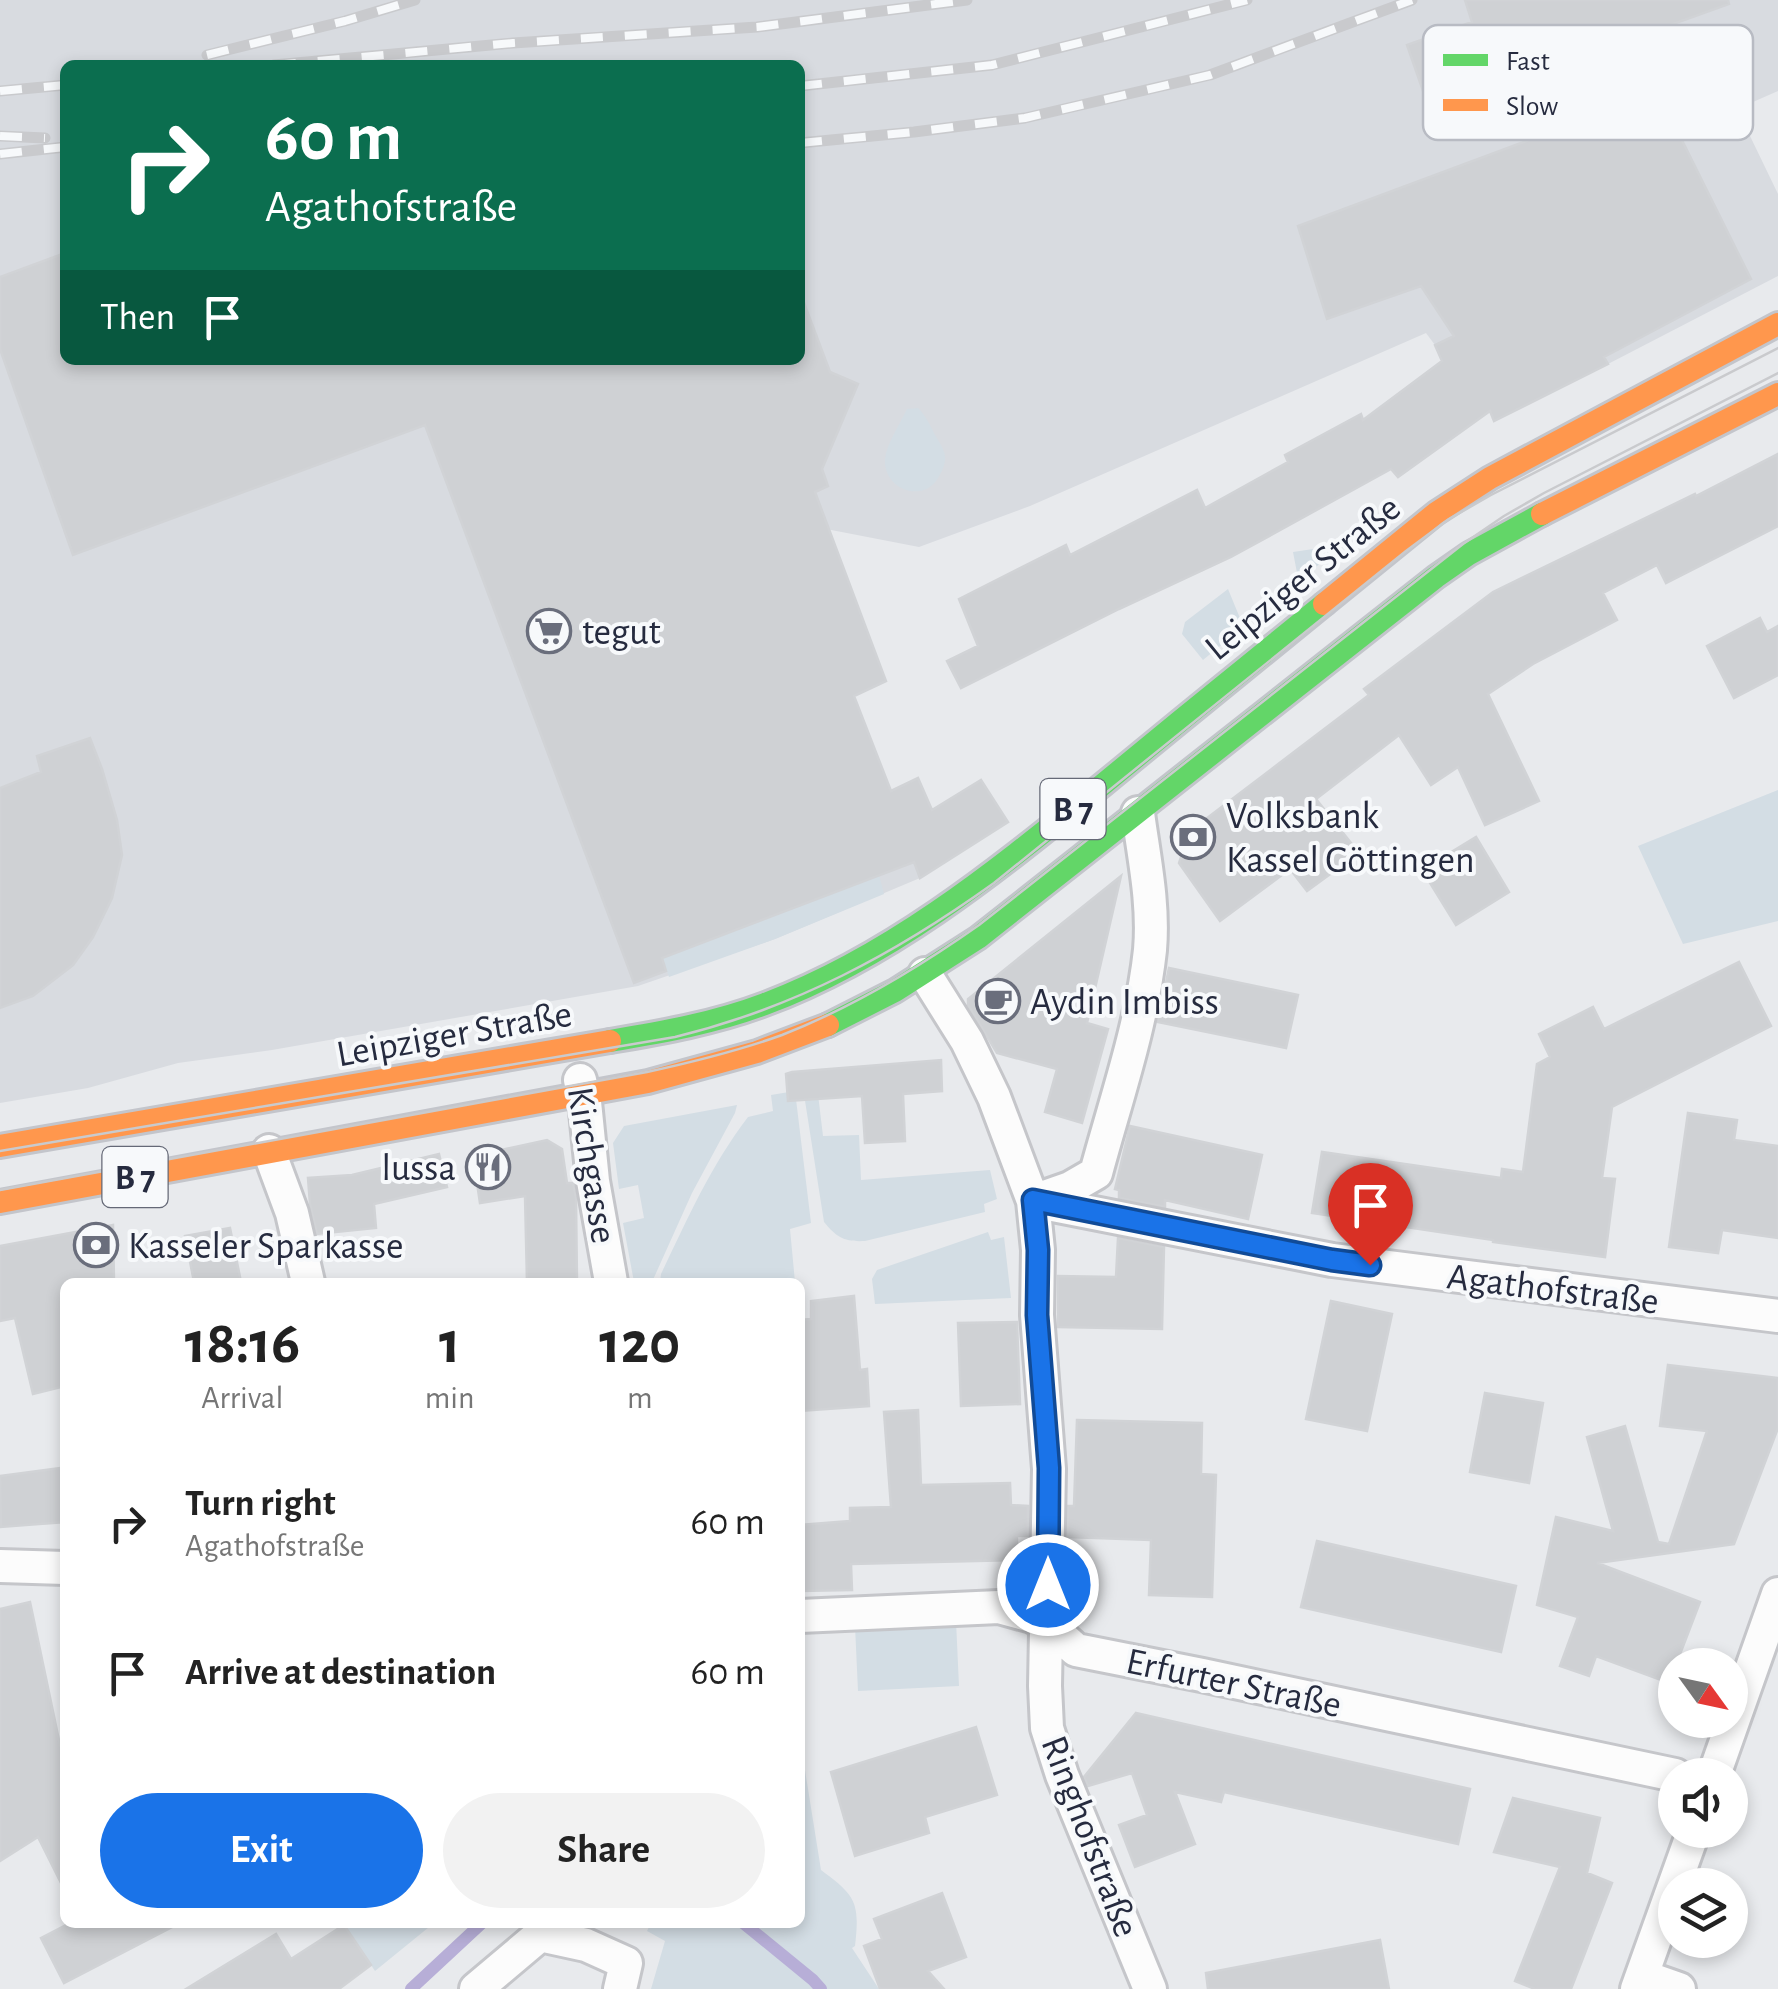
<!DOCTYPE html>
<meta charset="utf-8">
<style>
body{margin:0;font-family:"Alegreya Sans",sans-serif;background:#f2f2f2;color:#222;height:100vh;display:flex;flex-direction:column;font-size:38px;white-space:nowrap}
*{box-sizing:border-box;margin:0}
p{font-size:32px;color:#767676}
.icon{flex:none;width:55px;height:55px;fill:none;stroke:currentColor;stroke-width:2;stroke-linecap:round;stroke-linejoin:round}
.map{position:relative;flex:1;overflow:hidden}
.details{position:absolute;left:60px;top:1278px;width:745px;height:650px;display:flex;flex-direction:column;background:#fff;border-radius:15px;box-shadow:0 5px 15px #0003}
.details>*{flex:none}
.guide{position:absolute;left:60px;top:60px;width:745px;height:305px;border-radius:15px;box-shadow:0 5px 15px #0003;background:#0b6e4f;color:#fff;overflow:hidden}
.needle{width:65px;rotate:123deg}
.controls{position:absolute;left:1658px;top:1648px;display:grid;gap:20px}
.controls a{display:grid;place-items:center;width:90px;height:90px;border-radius:50%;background:#fff;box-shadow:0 5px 15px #0003;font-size:50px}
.pin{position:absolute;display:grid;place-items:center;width:85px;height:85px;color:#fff;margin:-102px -42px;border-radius:50% 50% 50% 0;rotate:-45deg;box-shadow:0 0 10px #0007}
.pin .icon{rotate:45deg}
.me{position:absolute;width:110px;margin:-55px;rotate:0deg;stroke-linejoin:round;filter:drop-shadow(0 0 8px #0008)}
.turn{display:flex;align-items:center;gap:35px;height:210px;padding:0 40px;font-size:45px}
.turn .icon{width:130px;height:130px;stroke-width:2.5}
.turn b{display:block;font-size:70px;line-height:85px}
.then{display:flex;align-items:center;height:95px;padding:0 40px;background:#0003;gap:20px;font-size:38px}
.eta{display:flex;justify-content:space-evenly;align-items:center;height:170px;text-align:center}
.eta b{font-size:60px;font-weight:600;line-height:70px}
.cta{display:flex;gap:20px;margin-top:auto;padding:20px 40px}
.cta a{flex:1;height:115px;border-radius:60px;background:#1a73e8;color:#fff;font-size:40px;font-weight:600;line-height:115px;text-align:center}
.cta a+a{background:#f2f2f2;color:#222}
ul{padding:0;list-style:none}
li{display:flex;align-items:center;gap:30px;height:150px;padding:0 40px}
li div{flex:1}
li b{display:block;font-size:38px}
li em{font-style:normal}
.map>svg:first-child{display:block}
.built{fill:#d8dbe0;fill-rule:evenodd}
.green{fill:#d3dde4}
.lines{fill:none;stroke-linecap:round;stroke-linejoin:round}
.stream{stroke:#b7aed7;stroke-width:12}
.building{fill:#cfd1d4;stroke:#d1d3d6;stroke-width:2.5}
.street-casing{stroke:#c5c6ca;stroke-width:38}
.fast-casing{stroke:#c3c5cb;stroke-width:28}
.slow-casing{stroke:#c3c5cb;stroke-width:28}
.street{stroke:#fcfcfc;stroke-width:32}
.fast{stroke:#63d668;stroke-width:22}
.slow{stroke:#ff974d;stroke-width:22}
.tram{stroke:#c9cacd;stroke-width:2.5}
.rail-casing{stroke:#c9cacd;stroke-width:11}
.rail{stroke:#f7f9fb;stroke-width:8;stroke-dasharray:22;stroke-linecap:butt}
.route-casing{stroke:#114b97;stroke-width:25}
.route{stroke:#1a73e8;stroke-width:18}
.labels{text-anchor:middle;stroke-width:8;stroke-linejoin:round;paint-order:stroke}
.shield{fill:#f7f9fb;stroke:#656977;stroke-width:2.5}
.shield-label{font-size:35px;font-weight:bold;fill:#262b3f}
.street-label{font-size:38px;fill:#262b3f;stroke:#f7f9fb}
.poi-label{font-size:38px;fill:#262b3f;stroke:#f7f9fb;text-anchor:start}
.key{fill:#f7f9fb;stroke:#b8bbc3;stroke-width:2.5}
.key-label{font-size:28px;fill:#262b3f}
</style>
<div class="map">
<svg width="1778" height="1989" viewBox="0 0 1778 1989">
<rect width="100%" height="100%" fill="#e8eaed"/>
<path class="built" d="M 0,0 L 1778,0 L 1778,91 L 1737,109 L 1778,194 L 1778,276 L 1608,364 L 1570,288 L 1549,288 L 1435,345 L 1426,333 L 1030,506 L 919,547 L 790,522 L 887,793 L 920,878 L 775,939 L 638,986 L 272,1050 L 178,1063 L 88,1088 L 0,1103 ZM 65,65 L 800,65 L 800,360 L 65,360 Z"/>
<path class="green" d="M 918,408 C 926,416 930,425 935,435 C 938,440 944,449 945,456 C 946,463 942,472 938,478 C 923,504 883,489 885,459 C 887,443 900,424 907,409 Z
M 1333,546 L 1339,548 L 1203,660 L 1182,634 L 1185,622 L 1228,589 L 1242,623 L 1298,578 L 1293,552 Z
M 1778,790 L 1778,921 L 1683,944 L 1638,846 Z
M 879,875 L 884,894 L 775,939 L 669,977 L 662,958 Z
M 817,1086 L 823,1136 L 859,1135 L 861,1180 L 990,1170 L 997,1199 L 984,1204 L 985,1212 L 865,1241 C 845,1242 837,1238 824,1222 L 803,1088 Z
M 795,1091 L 811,1223 L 790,1229 L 795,1282 L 660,1282 L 661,1274 C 688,1218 710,1167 748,1117 L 773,1111 L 771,1095 Z
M 737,1105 L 735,1113 L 692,1193 L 652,1282 L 634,1282 L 623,1223 L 644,1218 L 638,1185 L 619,1189 L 613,1143 L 624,1126 Z
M 988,1232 L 991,1240 L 1004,1237 L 1011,1298 L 875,1304 L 872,1279 L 877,1270 Z
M 956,1621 L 959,1686 L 858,1691 L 855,1626 Z
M 800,1739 L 821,1870 C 856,1896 860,1902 855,1946 L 852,1948 L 879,1989 L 651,1989 L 665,1941 L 647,1931 L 651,1923 L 800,1922 Z
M 343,1923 L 434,1923 L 375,1971 Z"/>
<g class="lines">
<path class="stream" d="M 742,1922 L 813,1980 L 821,1989
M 411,1989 L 483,1922"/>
</g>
<path class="building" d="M 1465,0 L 1728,0 L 1729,4 L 1430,111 L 1407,45 L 1472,22 Z
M 1658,92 L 1751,279 L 1604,357 L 1608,364 L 1494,421 L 1490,411 L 1398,477 L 1391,469 L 1231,557 L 1119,609 L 961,688 L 947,661 L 978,646 L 959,599 L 1066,545 L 1070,555 L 1197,490 L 1205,508 L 1288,462 L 1285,455 L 1361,414 L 1363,420 L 1442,361 L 1435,345 L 1454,336 L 1421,286 L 1327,319 L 1298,226 Z
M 65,253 L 65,360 L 800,360 L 800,301 L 803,300 L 830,372 L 858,384 L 822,469 L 828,486 L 815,492 L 886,681 L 854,696 L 891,791 L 918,778 L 932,810 L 981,780 L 1008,822 L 920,878 L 914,862 L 662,958 L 666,971 L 634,983 L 425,425 L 73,555 L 0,349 L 0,277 Z
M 1778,454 L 1778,526 L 1666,583 L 1657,565 L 1603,593 L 1617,620 L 1533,664 L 1488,694 L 1539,801 L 1485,825 L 1458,767 L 1431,785 L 1399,735 L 1316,799 L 1359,853 L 1307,891 L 1290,869 L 1220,921 L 1179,863 L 1190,831 L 1369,695 L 1364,689 L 1493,592 L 1695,494 L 1696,496 Z
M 1760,618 L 1767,632 L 1778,626 L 1778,675 L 1734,698 L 1707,646 Z
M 90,738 L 102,769 L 117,820 L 122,855 L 112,898 L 93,937 L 73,965 L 33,996 L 0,1008 L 0,788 L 41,772 L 37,756 Z
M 1476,837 L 1509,892 L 1456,925 L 1422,870 Z
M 1121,876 L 1087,1023 L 1108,1029 L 1082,1123 L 1045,1112 L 1057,1069 L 997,1053 L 968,1005 L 968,999 Z
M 1739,962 L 1771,1026 L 1612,1107 L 1602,1178 L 1615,1179 L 1605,1257 L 1493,1242 L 1493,1240 L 1312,1213 L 1322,1152 L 1501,1178 L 1502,1169 L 1523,1172 L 1537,1064 L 1550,1057 L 1539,1034 L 1593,1007 L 1604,1029 Z
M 1169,968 L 1298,995 L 1286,1048 L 1158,1022 Z
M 941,1060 L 942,1091 L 903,1094 L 905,1141 L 865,1143 L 862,1096 L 788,1101 L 786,1074 L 792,1072 Z
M 1688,1113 L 1737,1120 L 1734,1140 L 1778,1146 L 1778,1238 L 1722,1230 L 1718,1253 L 1669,1247 Z
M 1130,1126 L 1262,1155 L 1248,1219 L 1165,1200 L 1165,1207 L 1119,1198 L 1119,1190 L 1115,1189 Z
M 547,1140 L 562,1149 L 567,1183 L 573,1183 L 576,1198 L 577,1282 L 527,1282 L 525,1196 L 480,1203 L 473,1156 Z
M 439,1154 L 447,1187 L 374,1204 L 376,1228 L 317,1234 L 310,1204 L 308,1178 L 352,1175 Z
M 113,1225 L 114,1282 L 65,1282 L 65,1386 L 33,1394 L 15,1318 L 0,1321 L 0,1246 Z
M 230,1228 L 241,1282 L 194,1282 L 185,1236 Z
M 1118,1238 L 1164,1247 L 1162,1329 L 1058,1327 L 1058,1276 L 1116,1277 Z
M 854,1296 L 860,1370 L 867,1369 L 869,1406 L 800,1411 L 800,1320 L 811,1319 L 811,1301 Z
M 1331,1301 L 1392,1314 L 1367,1431 L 1306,1419 Z
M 1017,1322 L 1020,1404 L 961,1406 L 958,1323 Z
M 1668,1365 L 1778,1378 L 1778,1428 L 1734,1544 L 1597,1563 L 1700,1602 L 1669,1683 L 1596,1656 L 1589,1676 L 1560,1666 L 1578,1617 L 1537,1605 L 1556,1517 L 1613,1531 L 1587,1437 L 1625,1426 L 1658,1542 L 1669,1544 L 1707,1431 L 1660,1426 Z
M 1485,1393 L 1543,1403 L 1529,1483 L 1470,1472 Z
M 918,1410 L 921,1485 L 1010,1483 L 1011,1505 L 1028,1506 L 1028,1536 L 1017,1536 L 1017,1560 L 851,1564 L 852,1590 L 800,1591 L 800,1525 L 850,1521 L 850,1508 L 891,1507 L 884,1412 Z
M 1077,1420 L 1202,1423 L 1201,1474 L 1216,1475 L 1212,1597 L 1149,1595 L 1151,1540 L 1068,1537 L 1068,1506 L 1074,1506 Z
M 61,1468 L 65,1522 L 1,1527 L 0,1476 Z
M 1317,1541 L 1516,1586 L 1501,1652 L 1301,1607 Z
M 30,1602 L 60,1745 L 65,1753 L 65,1891 L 38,1837 L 0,1861 L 0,1609 Z
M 1136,1713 L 1470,1789 L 1458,1844 L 1224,1792 L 1221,1802 L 1175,1792 L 1195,1844 L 1135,1867 L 1119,1825 L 1147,1815 L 1132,1773 L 1088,1786 L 1084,1777 Z
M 976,1727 L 997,1795 L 925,1817 L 929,1833 L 855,1856 L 831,1772 Z
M 1513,1798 L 1600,1818 L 1587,1873 L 1612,1883 L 1571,1989 L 1535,1989 L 1515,1981 L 1560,1867 L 1494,1852 Z
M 942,1893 L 966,1957 L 928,1971 L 944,1989 L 880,1989 L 864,1946 L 882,1939 L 874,1919 Z
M 72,1922 L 182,1922 L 64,1983 L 41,1938 Z
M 344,1925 L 371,1965 L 339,1989 L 186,1989 L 276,1934 L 291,1959 Z
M 1380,1940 L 1389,1989 L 1208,1989 L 1206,1973 Z"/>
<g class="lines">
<defs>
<path id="street" d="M 925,974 L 967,1041 L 994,1097 L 1033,1201 L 1038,1250 L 1037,1315 L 1049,1469 L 1045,1686 L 1047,1728 L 1062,1775 L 1150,1989
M 580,1080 L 585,1102 L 593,1181 L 611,1282
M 269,1151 L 292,1213 L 308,1282
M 1033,1201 L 1332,1260 L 1778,1316
M 1033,1201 L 1070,1188 L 1096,1173 C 1116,1099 1142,1025 1150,950 C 1154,903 1144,858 1138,813
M 0,1566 L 65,1568
M 800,1616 L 999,1607 L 1032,1616 L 1047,1624 L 1076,1650 L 1202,1675 L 1675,1775
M 1714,1775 L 1778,1594
M 1642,1976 L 1679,1989
M 476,1989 L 540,1935 L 586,1945 L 626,1963 L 620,1989
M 1637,1989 L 1694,1830"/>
<path id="fast" d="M 828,1025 L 895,991 L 978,938 L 1436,577 L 1469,554 L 1542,514
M 610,1041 C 663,1032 715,1023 765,1004 C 891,957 997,870 1101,786 C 1175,725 1250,664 1324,604"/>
<path id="slow" d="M 1542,514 L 1778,394
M 1324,604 L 1436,513 L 1490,478 L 1778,324
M 0,1146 L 610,1041
M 0,1202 L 648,1082 L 757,1052 L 828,1025"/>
</defs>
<use href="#street" class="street-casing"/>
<use href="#fast" class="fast-casing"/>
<use href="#slow" class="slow-casing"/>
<use href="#street" class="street"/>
<use href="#fast" class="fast"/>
<use href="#slow" class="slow"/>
<path class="tram" d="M 0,1151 L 675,1037 C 794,1008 895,954 994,883 L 1406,551 L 1449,519 L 1491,495 L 1778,348
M 0,1190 L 647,1072 C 693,1062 738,1051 782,1035 C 851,1008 918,968 979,925 L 1463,544 L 1504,516 L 1544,493 L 1778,373"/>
<defs>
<path id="rail" d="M 207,55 L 345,21 L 415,0
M 274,65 L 513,43 L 757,27 L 967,0
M 800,86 L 992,65 L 1247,0
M 0,91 L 65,85
M 0,136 L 45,138
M 800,143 L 914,132 L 1025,118 L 1210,75 L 1412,0
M 0,154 L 65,147"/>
</defs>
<use href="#rail" class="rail-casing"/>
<use href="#rail" class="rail"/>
</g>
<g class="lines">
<defs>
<path id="route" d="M 1048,1585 L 1049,1468 L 1037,1315 L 1038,1250 L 1033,1200 L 1332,1260 L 1370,1265"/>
</defs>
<use href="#route" class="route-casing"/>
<use href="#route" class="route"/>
</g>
<defs>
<symbol id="supermarket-ring" viewBox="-11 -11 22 22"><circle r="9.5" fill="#f7f9fb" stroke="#6a6e7c" stroke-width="1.5"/><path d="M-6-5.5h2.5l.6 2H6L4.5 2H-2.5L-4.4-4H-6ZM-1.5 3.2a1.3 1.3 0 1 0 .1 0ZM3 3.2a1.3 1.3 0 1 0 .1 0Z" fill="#6a6e7c"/></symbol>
<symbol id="bank-ring" viewBox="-11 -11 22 22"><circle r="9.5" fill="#f7f9fb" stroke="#6a6e7c" stroke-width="1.5"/><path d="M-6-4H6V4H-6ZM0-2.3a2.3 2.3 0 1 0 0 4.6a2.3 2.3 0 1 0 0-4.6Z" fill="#6a6e7c"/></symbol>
<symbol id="cafe-ring" viewBox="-11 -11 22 22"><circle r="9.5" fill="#f7f9fb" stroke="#6a6e7c" stroke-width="1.5"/><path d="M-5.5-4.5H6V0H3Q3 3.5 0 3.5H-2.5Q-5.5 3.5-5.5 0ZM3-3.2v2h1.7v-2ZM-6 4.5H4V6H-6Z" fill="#6a6e7c"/></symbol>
<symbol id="restaurant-ring" viewBox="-11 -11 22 22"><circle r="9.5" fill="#f7f9fb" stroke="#6a6e7c" stroke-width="1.5"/><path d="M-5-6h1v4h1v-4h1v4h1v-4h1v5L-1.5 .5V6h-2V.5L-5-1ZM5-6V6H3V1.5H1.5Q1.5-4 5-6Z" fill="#6a6e7c"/></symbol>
</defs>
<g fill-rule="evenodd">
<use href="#supermarket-ring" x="524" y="606" width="50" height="50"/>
<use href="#bank-ring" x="1168" y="812" width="50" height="50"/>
<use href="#cafe-ring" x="973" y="976" width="50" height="50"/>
<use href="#restaurant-ring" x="463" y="1142" width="50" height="50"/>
<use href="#bank-ring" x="71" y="1220" width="50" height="50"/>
</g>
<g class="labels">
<g class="shield">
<rect x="1040.5" y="779" width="65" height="60" rx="8"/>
<rect x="102.5" y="1147" width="65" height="60" rx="8"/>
</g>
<g class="shield-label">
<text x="1073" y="821">B 7</text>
<text x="135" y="1189">B 7</text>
</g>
<g class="street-label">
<text transform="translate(1302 577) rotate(-39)" y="13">Leipziger Straße</text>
<text transform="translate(454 1033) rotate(-10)" y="13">Leipziger Straße</text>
<text transform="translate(593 1165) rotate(81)" y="13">Kirchgasse</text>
<text transform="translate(1553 1288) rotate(7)" y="13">Agathofstraße</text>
<text transform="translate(1234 1682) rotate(12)" y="13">Erfurter Straße</text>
<text transform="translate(1091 1836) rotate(69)" y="13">Ringhofstraße</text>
</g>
<g class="poi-label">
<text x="582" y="644">tegut</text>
<text x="1226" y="828">Volksbank<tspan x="1226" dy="44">Kassel Göttingen</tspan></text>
<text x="1030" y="1014">Aydin Imbiss</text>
<text x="456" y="1180" text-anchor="end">lussa</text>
<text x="128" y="1258">Kasseler Sparkasse</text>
</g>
</g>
<rect x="1423" y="25" width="330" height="115" rx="15" class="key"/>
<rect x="1443" y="54" width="45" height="12" fill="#63d668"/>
<rect x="1443" y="99" width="45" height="12" fill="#ff974d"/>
<g class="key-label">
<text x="1506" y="70">Fast</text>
<text x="1506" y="115">Slow</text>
</g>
</svg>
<div class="controls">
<a><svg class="needle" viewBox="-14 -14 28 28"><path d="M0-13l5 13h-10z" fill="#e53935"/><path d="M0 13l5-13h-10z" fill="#767676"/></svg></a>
<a><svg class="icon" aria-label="sound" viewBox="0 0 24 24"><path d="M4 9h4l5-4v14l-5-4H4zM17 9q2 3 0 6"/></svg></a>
<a><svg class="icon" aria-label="layers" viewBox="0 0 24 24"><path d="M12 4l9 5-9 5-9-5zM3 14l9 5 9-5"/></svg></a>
</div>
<div class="pin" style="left:1370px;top:1265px;background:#d93025"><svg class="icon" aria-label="arrive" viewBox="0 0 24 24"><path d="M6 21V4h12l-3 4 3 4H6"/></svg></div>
<svg class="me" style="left:1048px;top:1585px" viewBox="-20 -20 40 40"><circle r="17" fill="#1a73e8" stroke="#fff" stroke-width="3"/><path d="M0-11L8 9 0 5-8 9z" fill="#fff"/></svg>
<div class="guide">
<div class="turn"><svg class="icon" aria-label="right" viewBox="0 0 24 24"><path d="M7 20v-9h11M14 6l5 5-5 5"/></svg><div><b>60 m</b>Agathofstraße</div></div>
<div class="then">Then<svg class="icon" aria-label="arrive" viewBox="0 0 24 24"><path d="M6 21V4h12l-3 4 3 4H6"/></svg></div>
</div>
<section class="details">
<div class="eta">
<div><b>18:16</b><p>Arrival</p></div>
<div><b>1</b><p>min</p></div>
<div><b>120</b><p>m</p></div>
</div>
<ul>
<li><svg class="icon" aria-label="right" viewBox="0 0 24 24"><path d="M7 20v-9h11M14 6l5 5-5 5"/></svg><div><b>Turn right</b><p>Agathofstraße</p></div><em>60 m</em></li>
<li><svg class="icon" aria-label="arrive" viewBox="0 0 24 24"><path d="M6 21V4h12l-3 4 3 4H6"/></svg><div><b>Arrive at destination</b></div><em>60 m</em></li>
</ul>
<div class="cta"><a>Exit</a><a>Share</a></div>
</section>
</div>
